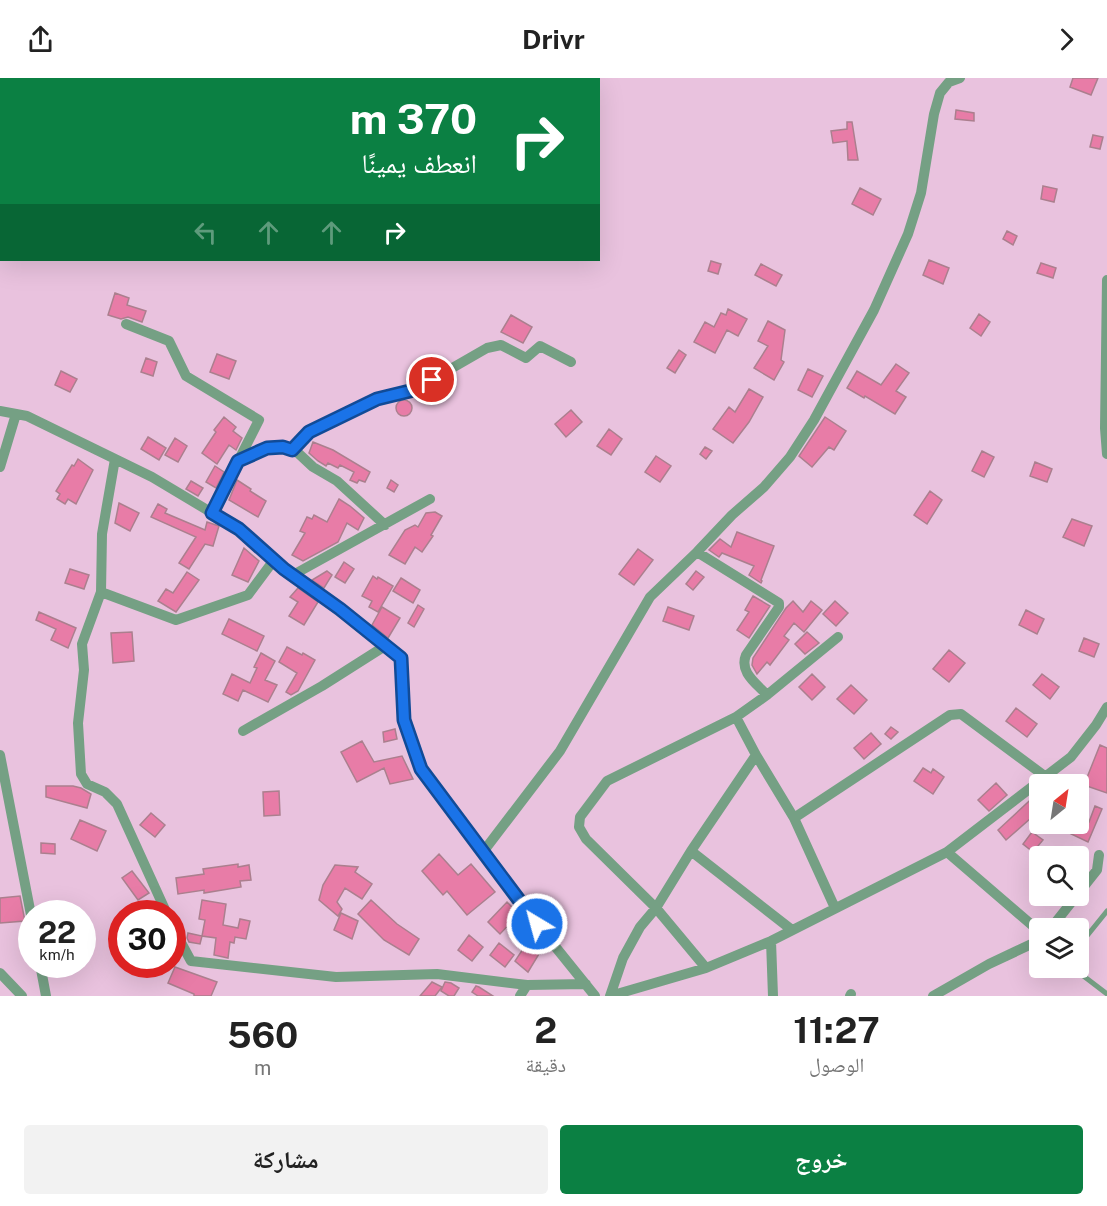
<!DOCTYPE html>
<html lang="ar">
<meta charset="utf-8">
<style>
body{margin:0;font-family:"Public Sans","Noto Naskh Arabic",sans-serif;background:#f2f2f2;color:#222;direction:rtl;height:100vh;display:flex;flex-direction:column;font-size:22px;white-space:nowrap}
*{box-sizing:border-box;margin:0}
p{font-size:20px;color:#767676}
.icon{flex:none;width:33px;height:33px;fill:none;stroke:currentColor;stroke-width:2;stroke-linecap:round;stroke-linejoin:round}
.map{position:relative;height:918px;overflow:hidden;direction:ltr}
.details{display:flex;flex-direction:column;background:#fff;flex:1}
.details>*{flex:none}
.top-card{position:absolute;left:0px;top:0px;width:600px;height:183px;box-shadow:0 6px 24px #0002;direction:rtl;background:#0b8043;color:#fff;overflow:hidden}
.needle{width:39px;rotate:30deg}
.buttons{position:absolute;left:1029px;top:696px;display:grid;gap:12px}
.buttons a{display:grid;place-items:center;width:60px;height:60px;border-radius:6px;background:#fff;box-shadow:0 6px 24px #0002;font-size:30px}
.speed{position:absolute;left:18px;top:822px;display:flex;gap:12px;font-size:30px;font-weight:700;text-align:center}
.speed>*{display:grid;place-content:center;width:78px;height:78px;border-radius:50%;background:#fff;box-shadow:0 6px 24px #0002;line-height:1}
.speed small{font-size:15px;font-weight:400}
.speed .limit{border:9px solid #d22;background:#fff;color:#111}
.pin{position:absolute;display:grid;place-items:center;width:51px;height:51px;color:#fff;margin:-26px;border:3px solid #fff;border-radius:50%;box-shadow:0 2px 6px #0007}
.me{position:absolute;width:66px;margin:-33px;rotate:323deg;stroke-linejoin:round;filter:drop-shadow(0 0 4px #0008)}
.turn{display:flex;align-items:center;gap:21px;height:126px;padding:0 24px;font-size:27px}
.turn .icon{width:78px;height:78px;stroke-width:2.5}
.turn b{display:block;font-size:42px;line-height:51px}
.lanes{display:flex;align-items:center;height:57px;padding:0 24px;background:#0003;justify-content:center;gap:30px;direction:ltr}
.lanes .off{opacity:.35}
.eta{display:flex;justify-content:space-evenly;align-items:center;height:102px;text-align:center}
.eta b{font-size:36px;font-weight:700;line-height:42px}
.action{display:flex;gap:12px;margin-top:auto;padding:12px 24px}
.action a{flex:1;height:69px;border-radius:6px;background:#0b8043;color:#fff;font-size:24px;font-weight:700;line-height:69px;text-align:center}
.action a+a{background:#f2f2f2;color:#222}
header{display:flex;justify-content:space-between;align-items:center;height:78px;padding:0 24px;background:#fff;font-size:27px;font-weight:700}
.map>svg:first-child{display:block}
.building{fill:#e87ca7;stroke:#ab7f8e;stroke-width:1.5}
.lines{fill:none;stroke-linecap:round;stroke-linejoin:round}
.service{stroke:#75a084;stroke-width:5}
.minor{stroke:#75a084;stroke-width:10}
.route-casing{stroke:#114b97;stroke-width:15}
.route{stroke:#1a73e8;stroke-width:10}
</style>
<header><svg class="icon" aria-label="forward" viewBox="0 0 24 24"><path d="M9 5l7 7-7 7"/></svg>Drivr<svg class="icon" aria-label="share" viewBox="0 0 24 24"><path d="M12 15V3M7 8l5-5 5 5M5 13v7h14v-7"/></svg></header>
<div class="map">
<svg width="1107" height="918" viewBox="0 0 1107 918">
<rect width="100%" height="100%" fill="#e9c2de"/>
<path class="building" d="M 1073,0 L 1098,0 L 1091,17 L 1070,9 Z
M 956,32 L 974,35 L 974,43 L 955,41 Z
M 847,44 L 852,44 L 858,82 L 848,82 L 847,63 L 833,65 L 831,53 L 847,51 Z
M 1093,57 L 1103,59 L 1100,71 L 1090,69 Z
M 1043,108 L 1057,111 L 1054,124 L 1041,121 Z
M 860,110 L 881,121 L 873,137 L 852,126 Z
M 1007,153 L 1017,158 L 1013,167 L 1003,161 Z
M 929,182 L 949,190 L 943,206 L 923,197 Z
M 711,183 L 721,186 L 718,196 L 708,193 Z
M 1041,185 L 1056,190 L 1053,200 L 1037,195 Z
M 761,186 L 782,197 L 776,208 L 755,197 Z
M 115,215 L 129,220 L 127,227 L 146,233 L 142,244 L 128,239 L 121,241 L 108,237 Z
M 728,231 L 747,241 L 738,258 L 727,252 L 715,275 L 694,264 L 705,244 L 714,249 L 721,235 L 726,237 Z
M 979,236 L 990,244 L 981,258 L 970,250 Z
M 511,237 L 532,249 L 523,265 L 501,254 Z
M 768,243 L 785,252 L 781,282 L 784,284 L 774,302 L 754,290 L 768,268 L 758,263 Z
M 679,272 L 686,277 L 675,295 L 667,290 Z
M 217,276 L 236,283 L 229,301 L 210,294 Z
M 146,280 L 157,284 L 153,298 L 141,294 Z
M 896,286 L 909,295 L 896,313 L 906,319 L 895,336 L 865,318 L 864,320 L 847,310 L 857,293 L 881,307 Z
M 808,291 L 823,298 L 812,319 L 798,312 Z
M 61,293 L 77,301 L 70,314 L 55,307 Z
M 749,311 L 763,319 L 749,344 L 733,365 L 713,351 L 729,329 L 735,334 Z
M396 330a8 8 0 1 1 16 0a8 8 0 1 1-16 0Z
M 571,332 L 582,344 L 566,359 L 555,346 Z
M 224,339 L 236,349 L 233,353 L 242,360 L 236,372 L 229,367 L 217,386 L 202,375 L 216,354 L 214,352 Z
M 825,339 L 846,353 L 834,372 L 829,369 L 812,389 L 799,378 Z
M 609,351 L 622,361 L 611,377 L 597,368 Z
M 148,359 L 166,370 L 159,382 L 141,371 Z
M 175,360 L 187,368 L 178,384 L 165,377 Z
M 313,364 L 333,372 L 370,394 L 365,404 L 359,402 L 357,405 L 350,402 L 354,394 L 340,387 L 338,390 L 328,385 L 326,388 L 318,383 L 309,375 Z
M 705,369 L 712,373 L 706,381 L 700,376 Z
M 982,373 L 994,379 L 984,399 L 972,393 Z
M 656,378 L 671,388 L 660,404 L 645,394 Z
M 78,381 L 93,392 L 76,426 L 68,421 L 65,426 L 57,421 L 60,416 L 56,413 L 72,387 L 74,388 Z
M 1035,384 L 1052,391 L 1047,404 L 1030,398 Z
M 215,388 L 224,394 L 216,410 L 206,404 Z
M 237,402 L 251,411 L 250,413 L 266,423 L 258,439 L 229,422 Z
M 391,402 L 398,407 L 394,414 L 387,410 Z
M 191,403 L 203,410 L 198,418 L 186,411 Z
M 930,413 L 942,422 L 927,446 L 914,437 Z
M 339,421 L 350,428 L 364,440 L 358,452 L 347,445 L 338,464 L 303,483 L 292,477 L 305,455 L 300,453 L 307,439 L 312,441 L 314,437 L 327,444 Z
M 119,425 L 139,435 L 130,453 L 115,445 Z
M 158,426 L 167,431 L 165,435 L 205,452 L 207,444 L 219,448 L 213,468 L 205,466 L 189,491 L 179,485 L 196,459 L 151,439 Z
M 435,434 L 442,438 L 431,457 L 433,458 L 422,474 L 415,469 L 405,486 L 389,477 L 405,452 L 415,447 L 418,449 L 426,435 Z
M 1072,441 L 1092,448 L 1084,468 L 1063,459 Z
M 737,454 L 774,468 L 761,502 L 762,503 L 761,505 L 749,497 L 754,488 L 722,475 L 719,479 L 709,472 L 720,461 L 731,469 Z
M 244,470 L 259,483 L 248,504 L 232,497 Z
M 638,471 L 653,482 L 634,507 L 619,496 Z
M 344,484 L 354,491 L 345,505 L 335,499 Z
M 70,491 L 89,497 L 84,511 L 65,505 Z
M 327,493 L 332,497 L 324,510 L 312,502 Z
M 696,493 L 704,499 L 693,512 L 686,506 Z
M 187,494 L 199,502 L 176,534 L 158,523 L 166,511 L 173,515 Z
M 373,498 L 377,501 L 378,499 L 393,508 L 378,534 L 369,529 L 372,523 L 362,518 Z
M 401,500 L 420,512 L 413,525 L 393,513 Z
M 298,510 L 318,524 L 304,547 L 289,538 L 298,524 L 290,519 Z
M 753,518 L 770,528 L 749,560 L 737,552 L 749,534 L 745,532 Z
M 793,523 L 803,534 L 811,523 L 822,532 L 804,554 L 794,545 L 784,558 L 789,562 L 770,587 L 767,584 L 757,596 L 752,587 L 753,580 L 786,530 Z
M 835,523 L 848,535 L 836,548 L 823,536 Z
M 418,527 L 424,531 L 414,549 L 408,545 Z
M 382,529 L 400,540 L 388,560 L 372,547 Z
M 668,529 L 694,538 L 689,552 L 663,543 Z
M 1026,532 L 1044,541 L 1037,556 L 1019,547 Z
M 39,534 L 76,550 L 68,570 L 51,562 L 56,551 L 36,542 Z
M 229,541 L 264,558 L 257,573 L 222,556 Z
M 132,554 L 134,583 L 113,585 L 111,555 Z
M 807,554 L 819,565 L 805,576 L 795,566 Z
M 1084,560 L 1099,566 L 1094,579 L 1079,573 Z
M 287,569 L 302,577 L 303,575 L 315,582 L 298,613 L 291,617 L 286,614 L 297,595 L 279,584 Z
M 949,572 L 965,585 L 949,604 L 933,591 Z
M 261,575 L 275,583 L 265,602 L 277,607 L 268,624 L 243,612 L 238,623 L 223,616 L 232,596 L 250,605 L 257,590 L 254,589 Z
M 812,596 L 825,609 L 812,622 L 799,609 Z
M 1042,596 L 1059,609 L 1050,621 L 1033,607 Z
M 851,607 L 867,622 L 854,636 L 837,621 Z
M 1016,630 L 1037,646 L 1027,659 L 1006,643 Z
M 891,649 L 898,654 L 891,661 L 885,656 Z
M 395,651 L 397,661 L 384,664 L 383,654 Z
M 871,655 L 881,666 L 864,681 L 854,670 Z
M 362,663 L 374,684 L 402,678 L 413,701 L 390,706 L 384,690 L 357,704 L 341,674 Z
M 1100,667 L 1107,670 L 1107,715 L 1084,707 Z
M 923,690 L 931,695 L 933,691 L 944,699 L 933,716 L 914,703 Z
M 996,705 L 1007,717 L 989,733 L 978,722 Z
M 46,708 L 73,708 L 81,710 L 91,716 L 87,730 L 46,719 Z
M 279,713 L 280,737 L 264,738 L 263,714 Z
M 1040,713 L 1040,732 L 1006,762 L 998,752 Z
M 1095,728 L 1102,731 L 1088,764 L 1069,755 L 1073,746 L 1078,746 L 1078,740 L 1089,744 Z
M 151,735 L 165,747 L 155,759 L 140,747 Z
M 80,742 L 106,753 L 97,773 L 71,761 Z
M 1032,754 L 1043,762 L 1033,774 L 1023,766 Z
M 41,765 L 55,766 L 55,776 L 41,775 Z
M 1054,770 L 1068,778 L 1048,778 Z
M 439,776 L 458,797 L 471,786 L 495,814 L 467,837 L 447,813 L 443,817 L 422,793 Z
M 238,786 L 238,789 L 249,787 L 251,802 L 240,803 L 241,809 L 204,815 L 204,812 L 178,816 L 176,800 L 204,796 L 203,791 Z
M 335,787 L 358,789 L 355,794 L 372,806 L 362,821 L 345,810 L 337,824 L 342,831 L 338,838 L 319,822 L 323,807 Z
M 132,793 L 149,815 L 138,822 L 122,800 Z
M 20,818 L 25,843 L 0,845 L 0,820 Z
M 202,822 L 226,826 L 223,847 L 238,850 L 240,841 L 250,843 L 246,861 L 235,859 L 234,865 L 230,864 L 228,880 L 214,877 L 216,860 L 202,858 L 205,842 L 199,841 Z
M 371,822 L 397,846 L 419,861 L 409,877 L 384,862 L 358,836 Z
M 507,824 L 519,836 L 500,856 L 488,844 Z
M 341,835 L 358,843 L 352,861 L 334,852 Z
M 188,855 L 202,858 L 200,866 L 189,864 L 187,860 Z
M 469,857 L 483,869 L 472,883 L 458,872 Z
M 499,865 L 514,877 L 505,889 L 490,877 Z
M 527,865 L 539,876 L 528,894 L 515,883 Z
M 175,889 L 217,904 L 211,918 L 194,918 L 194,916 L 168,905 Z
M 432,904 L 442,909 L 435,918 L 420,918 Z
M 445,904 L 451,905 L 459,910 L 454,918 L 449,918 L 441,913 Z
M 476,908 L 479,909 L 493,918 L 478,918 L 472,914 Z"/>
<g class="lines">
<path class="service" d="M 1078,869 L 1107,833
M 1073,890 L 1107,916"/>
<path class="minor" d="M 1107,202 L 1105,350 L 1107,376
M 126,246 L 169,263 L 186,298 L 259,342 L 212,435
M 0,333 L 27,338 L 152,399 L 239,451 L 284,491 L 340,531 L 401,580 L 404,642 L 421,691 L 537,846 L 595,918
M 292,373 L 309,354 L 377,321 L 414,312 L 487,270 L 501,267 L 526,280 L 540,268 L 571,284
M 115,381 L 102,456 L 101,514 L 82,566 L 84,592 L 78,645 L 81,696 L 87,706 L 105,714 L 117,726 L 167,836
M 238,383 L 267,370 L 283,369 L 298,375 L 313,389 L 337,403 L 385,447
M 0,389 L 16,336
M 697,474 L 779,525 L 779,529 L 746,577 C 739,594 756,605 767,617
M 293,497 L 430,421
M 101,514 L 176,542 L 248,517 L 274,482
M 736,639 L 756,677 L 794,740 L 835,830
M 243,653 L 322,608 L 385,568
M 0,677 L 32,842
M 794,740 L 950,637 L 961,636 L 1046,699
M 691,773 L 792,852
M 483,774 L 560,673 L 650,519 L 697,474 L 732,437 L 764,409 L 790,379 L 814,342 L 874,232 L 908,156 L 921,115 L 934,36 L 940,15 L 949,4 L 960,0
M 947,774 L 1040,854
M 172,848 L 191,883 L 336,899 L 437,896 L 527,907 L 586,906
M 1051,850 L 1097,792 L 1099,777
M 771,863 L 773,918
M 40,886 L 46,918
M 706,890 L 656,830 L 586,761 L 579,749 L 580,739 L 607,703 L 736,639 L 767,617 L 838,559
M 0,895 L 22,918
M 520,918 L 527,907
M 610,918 L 706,890 L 771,863 L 947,774 L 1071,679 L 1096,647 L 1107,629
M 610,918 L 623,880 L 640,849 L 656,830 L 691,773 L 756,677
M 850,918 L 851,916
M 933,918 L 989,886 L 1040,862"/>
</g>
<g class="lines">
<defs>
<path id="route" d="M 432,302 L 414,312 L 377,321 L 309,354 L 292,372 L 283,369 L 267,370 L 238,383 L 212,435 L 239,451 L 284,491 L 340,531 L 401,580 L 404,642 L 421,691 L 537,846"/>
</defs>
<use href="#route" class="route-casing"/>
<use href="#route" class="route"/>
</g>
</svg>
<div class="buttons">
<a><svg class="needle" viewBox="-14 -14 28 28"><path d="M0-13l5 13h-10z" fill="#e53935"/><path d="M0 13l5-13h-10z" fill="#767676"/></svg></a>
<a><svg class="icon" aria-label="search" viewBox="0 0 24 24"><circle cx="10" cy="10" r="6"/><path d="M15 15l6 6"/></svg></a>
<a><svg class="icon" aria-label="layers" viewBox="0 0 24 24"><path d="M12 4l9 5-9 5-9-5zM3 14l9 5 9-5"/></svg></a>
</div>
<div class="speed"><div>22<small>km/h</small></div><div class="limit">30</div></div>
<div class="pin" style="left:432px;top:302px;background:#d93025"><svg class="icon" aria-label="arrive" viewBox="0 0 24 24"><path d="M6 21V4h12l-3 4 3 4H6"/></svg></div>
<svg class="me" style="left:537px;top:846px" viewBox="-20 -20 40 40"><circle r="17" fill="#1a73e8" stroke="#fff" stroke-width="3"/><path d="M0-11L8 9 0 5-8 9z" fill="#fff"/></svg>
<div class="top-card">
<div class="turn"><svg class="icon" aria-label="right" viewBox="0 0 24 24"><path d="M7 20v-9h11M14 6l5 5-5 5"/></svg><div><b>370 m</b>انعطف يمينًا</div></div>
<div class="lanes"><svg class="icon off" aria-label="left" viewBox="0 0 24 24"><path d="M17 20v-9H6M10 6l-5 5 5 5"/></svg><svg class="icon off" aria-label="ahead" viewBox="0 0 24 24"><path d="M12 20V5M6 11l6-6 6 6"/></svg><svg class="icon off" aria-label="ahead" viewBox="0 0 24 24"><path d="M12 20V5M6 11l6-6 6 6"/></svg><svg class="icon" aria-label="right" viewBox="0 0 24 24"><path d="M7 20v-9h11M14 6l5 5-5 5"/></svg></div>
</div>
</div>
<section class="details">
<div class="eta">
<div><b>11:27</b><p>الوصول</p></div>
<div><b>2</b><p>دقيقة</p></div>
<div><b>560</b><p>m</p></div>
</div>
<div class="action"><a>خروج</a><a>مشاركة</a></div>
</section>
